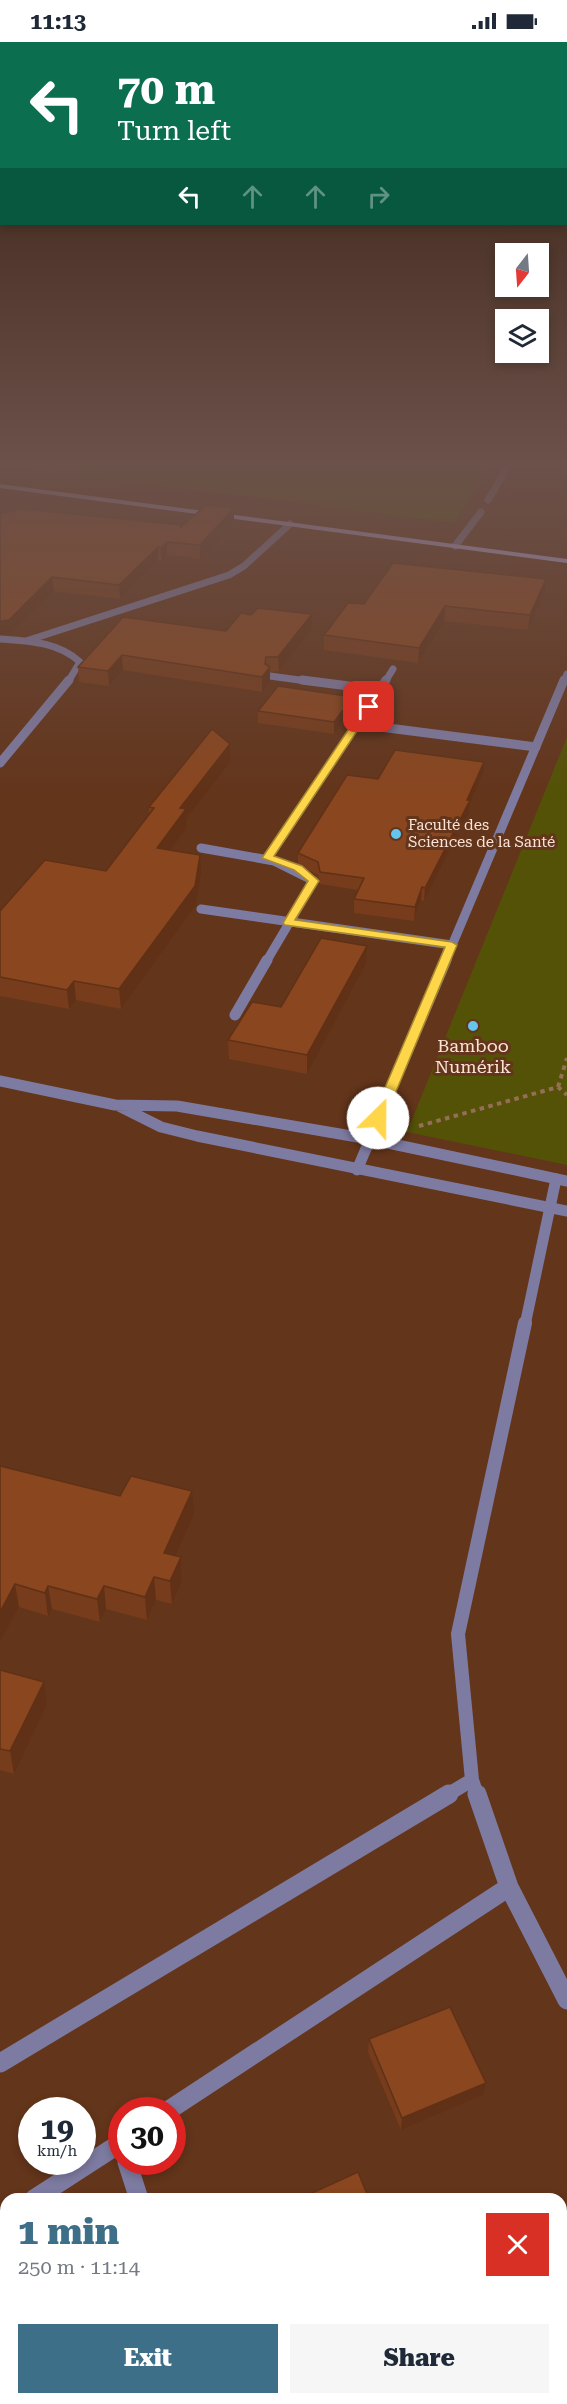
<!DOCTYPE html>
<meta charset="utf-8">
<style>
body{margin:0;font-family:"Roboto Serif",serif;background:#f6f6f7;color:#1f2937;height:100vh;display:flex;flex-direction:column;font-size:22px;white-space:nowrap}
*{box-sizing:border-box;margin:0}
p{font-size:20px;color:#747a83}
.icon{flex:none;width:33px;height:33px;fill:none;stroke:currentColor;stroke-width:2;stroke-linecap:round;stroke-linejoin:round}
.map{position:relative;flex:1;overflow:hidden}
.side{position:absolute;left:0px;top:2151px;width:567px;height:212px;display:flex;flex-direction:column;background:#fff;border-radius:18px 18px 0 0;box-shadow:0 3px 9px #0003}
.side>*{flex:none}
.hud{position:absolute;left:0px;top:0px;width:567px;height:183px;box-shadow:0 3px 9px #0003;background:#0b6e4f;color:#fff;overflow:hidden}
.needle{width:39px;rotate:197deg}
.tools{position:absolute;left:495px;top:201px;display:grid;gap:12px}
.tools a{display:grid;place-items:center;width:54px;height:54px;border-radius:0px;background:#fff;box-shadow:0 3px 9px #0003;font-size:30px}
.speed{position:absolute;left:18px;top:2055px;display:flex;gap:12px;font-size:30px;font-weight:700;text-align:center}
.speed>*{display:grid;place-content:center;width:78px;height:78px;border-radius:50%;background:#fff;box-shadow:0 3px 9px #0003;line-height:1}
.speed small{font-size:15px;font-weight:400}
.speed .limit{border:9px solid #d22;background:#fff;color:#111}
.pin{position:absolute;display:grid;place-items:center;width:51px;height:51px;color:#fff;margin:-26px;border-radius:12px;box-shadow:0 3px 9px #0006}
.me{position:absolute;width:66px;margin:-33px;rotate:23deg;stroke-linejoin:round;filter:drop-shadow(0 0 4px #0008)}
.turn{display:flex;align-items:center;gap:21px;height:126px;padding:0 18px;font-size:27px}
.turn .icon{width:78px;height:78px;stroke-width:2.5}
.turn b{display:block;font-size:42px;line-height:51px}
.lanes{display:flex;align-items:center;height:57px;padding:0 18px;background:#0003;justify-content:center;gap:30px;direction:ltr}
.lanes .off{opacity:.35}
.round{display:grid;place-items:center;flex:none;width:63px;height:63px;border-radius:0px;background:#f6f6f7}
.head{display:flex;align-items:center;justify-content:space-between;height:102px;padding:0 18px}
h1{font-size:36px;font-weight:800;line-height:45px;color:#3e6f89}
.action{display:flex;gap:12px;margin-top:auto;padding:12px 18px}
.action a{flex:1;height:69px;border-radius:0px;background:#3e6f89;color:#fff;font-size:24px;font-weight:800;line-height:69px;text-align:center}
.action a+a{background:#f6f6f7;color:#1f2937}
.status{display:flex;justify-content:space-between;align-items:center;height:42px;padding:0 30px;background:#fff;direction:ltr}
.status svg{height:16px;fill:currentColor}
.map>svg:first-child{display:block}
.green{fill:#545206}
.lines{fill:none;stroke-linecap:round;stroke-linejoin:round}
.path{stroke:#956e58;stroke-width:4;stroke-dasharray:4.5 4.5;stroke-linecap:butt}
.service-far2{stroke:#7e7ba2;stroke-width:7}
.service-far1{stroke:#7e7ba2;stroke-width:9}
.service{stroke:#7e7ba2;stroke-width:11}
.minor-far4{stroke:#7e7ba2;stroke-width:7}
.minor-far3{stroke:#7e7ba2;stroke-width:9}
.minor-far2{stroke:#7e7ba2;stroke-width:11}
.minor-far1{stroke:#7e7ba2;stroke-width:14}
.minor{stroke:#7e7ba2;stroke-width:19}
.tertiary{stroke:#7e7ba2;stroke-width:11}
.primary{fill:#b9b4f3;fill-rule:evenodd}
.wall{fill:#763c1b}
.shaded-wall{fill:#603116}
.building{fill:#89461f;stroke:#603116;stroke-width:1.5}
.route{fill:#ffd54a;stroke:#a68a30;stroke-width:1.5}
.poi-dot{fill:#64c5ee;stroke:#63351b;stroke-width:2}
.labels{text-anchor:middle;stroke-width:6;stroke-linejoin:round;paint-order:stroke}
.far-poi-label{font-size:15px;fill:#fbe3d7;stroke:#63351b;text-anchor:start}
.poi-label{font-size:18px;fill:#fbe3d7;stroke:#63351b}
</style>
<div class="status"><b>11:13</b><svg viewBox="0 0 49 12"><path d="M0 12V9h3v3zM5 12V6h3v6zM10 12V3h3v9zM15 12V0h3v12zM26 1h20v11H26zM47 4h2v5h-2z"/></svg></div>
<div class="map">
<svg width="567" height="2362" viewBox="0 0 567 2362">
<rect width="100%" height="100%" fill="#63351b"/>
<path class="green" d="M 0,423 L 492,423 L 454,481 Z
M 567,695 L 567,1123 L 407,1090 Z"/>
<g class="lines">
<path class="path" d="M 558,1045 L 567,1016
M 419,1084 L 558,1045 L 567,1053"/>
<path class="service-far2" d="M 488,458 L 509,423
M 455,504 L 481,470
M 0,597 C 29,599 58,600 80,620 L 68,640
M 26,599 L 229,533 L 244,524 L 290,482
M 270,634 L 314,640
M 385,640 L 393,627"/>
<path class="service-far1" d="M 302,638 L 380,648
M 357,682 L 536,705
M 0,721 L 69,638
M 201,806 L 274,819 L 314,839 L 266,920
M 268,816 L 386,638
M 201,867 L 452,903"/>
<path class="service" d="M 235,973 L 267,918"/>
<path class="minor-far4" d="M 564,640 L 567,632"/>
<path class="minor-far3" d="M 445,920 L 564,638"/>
<path class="minor-far2" d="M 357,1128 L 446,918
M 525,1283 L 556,1137"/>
<path class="minor-far1" d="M 447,1753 L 472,1738
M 477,1753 L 472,1738 L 458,1592 L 525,1281"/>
<path class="minor" d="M 477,1752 L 509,1845 L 567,1958
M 0,2021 L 449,1752
M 169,2068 L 509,1845
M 127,2120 L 139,2157
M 34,2157 L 122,2100
M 0,2179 L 6,2175
M 201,2356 L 203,2362"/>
<path class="tertiary" d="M 0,1039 L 115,1063 L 177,1064 L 369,1097 L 567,1139
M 119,1064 L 161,1085 L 197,1094 L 567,1169"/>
<path class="primary" d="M 0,442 L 567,517 L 567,521 L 0,446 Z"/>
</g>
<path class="wall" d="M 234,466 L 234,479 L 200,517 L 167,513 L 162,519 L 158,519 L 120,557 L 54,549 L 10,592 L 0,593 L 0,472 L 183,483 Z
M 544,552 L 528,588 L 444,579 L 418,621 L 324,608 L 324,593 L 364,562 Z
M 123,575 L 226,589 L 312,587 L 279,629 L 270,630 L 270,640 L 262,650 L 123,628 L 109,644 L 79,640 L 78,625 Z
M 352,666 L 334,692 L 258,681 L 258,669 Z
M 230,702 L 231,719 L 186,777 L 187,785 L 170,808 L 201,832 L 196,863 L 121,967 L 76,958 L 69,967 L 0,954 L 0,869 L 106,829 L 149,772 L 149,765 Z
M 483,732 L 470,761 L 469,771 L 424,859 L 421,858 L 414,879 L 354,871 L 354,857 L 358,848 L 320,842 L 318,833 L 298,823 L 298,811 L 378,737 Z
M 366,922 L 307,1032 L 229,1017 L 228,998 L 281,965 Z
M 0,1424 L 194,1473 L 175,1514 L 181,1515 L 182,1539 L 172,1562 L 156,1558 L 147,1578 L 106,1567 L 100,1580 L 52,1567 L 48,1574 L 19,1565 L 0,1600 Z
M 0,1628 L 47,1663 L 14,1732 L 0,1728 Z
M 369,1997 L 483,2053 L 401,2088 L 368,2010 Z"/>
<path class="shaded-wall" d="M 234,466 L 234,479 L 200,517 L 200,503 Z
M 167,500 L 167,513 L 162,519 L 161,506 Z
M 158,505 L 158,519 L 120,557 L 119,543 Z
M 52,535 L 54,549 L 10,592 L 0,593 L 0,579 Z
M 546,537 L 544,552 L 528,588 L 530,573 Z
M 445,564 L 444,579 L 418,621 L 419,606 Z
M 312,572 L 312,587 L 279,629 L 278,615 Z
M 122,613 L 123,628 L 109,644 L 108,629 Z
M 266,615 L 266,630 L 270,625 L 270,640 L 262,650 L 262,635 Z
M 353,655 L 352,666 L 334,692 L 334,680 Z
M 230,702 L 231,719 L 186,777 L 187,785 L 158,825 L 157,806 L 180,766 Z
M 484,720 L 483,732 L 470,761 L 469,771 L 424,859 L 425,846 Z
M 200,813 L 201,832 L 196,863 L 121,967 L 119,947 Z
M 422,845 L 421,858 L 414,879 L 415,865 Z
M 367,904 L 366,922 L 307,1032 L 307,1013 Z
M 74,939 L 76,958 L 69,967 L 67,948 Z
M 192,1449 L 194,1473 L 166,1534 L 164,1511 Z
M 181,1515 L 182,1539 L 172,1562 L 170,1539 Z
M 154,1535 L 156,1558 L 147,1578 L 145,1555 Z
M 15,1542 L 19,1565 L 0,1600 L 0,1570 Z
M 48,1544 L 52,1567 L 48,1574 L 45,1551 Z
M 104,1544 L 106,1567 L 100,1580 L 97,1557 Z
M 44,1640 L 47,1663 L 14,1732 L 10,1709 Z
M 486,2041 L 483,2053 L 401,2088 L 402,2076 Z
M 6,2306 L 6,2319 L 0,2323 L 0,2310 Z"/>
<path class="building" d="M 206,463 L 234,466 L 200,503 L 167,500 L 161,506 L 158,505 L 119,543 L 52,535 L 9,578 L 0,579 L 0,472 L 21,467 L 183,483 L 180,486 Z
M 393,521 L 546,537 L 530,573 L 445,564 L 419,606 L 324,593 L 348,561 L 364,562 Z
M 258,566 L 312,572 L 278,615 L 266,615 L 265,622 L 270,625 L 262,635 L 122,613 L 108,629 L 78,625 L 123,575 L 226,589 L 241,571 L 251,573 Z
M 278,644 L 353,655 L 334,680 L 258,669 Z
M 212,687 L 230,702 L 180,766 L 186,767 L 157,806 L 200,813 L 195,844 L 119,947 L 74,939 L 67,948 L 0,935 L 0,869 L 45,818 L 106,829 L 154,766 L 149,765 Z
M 395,708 L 484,720 L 467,758 L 470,758 L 425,846 L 422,845 L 415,865 L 354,857 L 364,836 L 320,830 L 318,820 L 298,811 L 347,733 L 378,737 Z
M 321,896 L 367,904 L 307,1013 L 228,998 L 252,960 L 281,965 Z
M 0,1424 L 120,1454 L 131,1434 L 192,1449 L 164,1511 L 181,1515 L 170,1539 L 154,1535 L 145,1555 L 104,1544 L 97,1557 L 48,1544 L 45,1551 L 15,1542 L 0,1570 Z
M 0,1628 L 44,1640 L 10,1709 L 0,1707 Z
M 450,1965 L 486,2041 L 402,2076 L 369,1997 Z
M 358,2130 L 369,2157 L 299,2157 Z
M 6,2238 L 6,2306 L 0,2310 L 0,2242 Z
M 20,2356 L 134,2356 L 135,2362 L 6,2362 Z"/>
<linearGradient id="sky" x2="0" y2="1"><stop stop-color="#361d0f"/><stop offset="0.56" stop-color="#6b514a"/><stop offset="1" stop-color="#6b514a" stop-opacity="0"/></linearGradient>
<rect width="567" height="753" fill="url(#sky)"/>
<path class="route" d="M 369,662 L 373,665 L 274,814 L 302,824 L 319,839 L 295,878 L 452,900 L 457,903 L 385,1076 L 378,1080 L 372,1076 L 445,905 L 285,883 L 283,881 L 308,839 L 294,828 L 262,816 L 365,663 Z"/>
<g class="poi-dot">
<circle cx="396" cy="792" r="6"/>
<circle cx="473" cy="984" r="6"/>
</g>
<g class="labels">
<g class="far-poi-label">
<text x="408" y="788">Faculté des<tspan x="408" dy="17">Sciences de la Santé</tspan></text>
</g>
<g class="poi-label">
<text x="473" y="1010">Bamboo<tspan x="473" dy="21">Numérik</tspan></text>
</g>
</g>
</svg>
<div class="tools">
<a><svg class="needle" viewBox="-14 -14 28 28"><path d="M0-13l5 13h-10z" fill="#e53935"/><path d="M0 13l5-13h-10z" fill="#747a83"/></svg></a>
<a><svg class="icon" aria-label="layers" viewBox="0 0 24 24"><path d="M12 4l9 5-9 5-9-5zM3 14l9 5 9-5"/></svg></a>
</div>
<div class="speed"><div>19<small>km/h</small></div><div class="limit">30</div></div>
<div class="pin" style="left:369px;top:665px;background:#d93025"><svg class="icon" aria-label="arrive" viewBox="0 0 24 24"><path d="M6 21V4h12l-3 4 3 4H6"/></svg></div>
<svg class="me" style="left:378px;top:1076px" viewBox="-20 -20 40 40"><circle r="19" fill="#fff"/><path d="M0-13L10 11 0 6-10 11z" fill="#ffd54a"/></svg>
<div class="hud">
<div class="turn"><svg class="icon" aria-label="left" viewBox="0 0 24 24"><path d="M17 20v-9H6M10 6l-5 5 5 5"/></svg><div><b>70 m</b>Turn left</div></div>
<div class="lanes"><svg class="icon" aria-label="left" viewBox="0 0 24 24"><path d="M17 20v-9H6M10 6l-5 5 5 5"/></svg><svg class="icon off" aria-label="ahead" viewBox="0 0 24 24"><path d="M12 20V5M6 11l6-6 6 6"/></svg><svg class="icon off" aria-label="ahead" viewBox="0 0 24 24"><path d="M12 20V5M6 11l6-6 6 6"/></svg><svg class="icon off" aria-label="right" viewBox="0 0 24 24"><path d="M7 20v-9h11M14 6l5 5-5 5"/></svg></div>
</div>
<section class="side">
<div class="head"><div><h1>1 min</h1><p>250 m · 11:14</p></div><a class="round" style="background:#d93025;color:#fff"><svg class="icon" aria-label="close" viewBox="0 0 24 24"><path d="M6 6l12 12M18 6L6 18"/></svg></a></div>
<div class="action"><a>Exit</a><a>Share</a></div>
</section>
</div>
